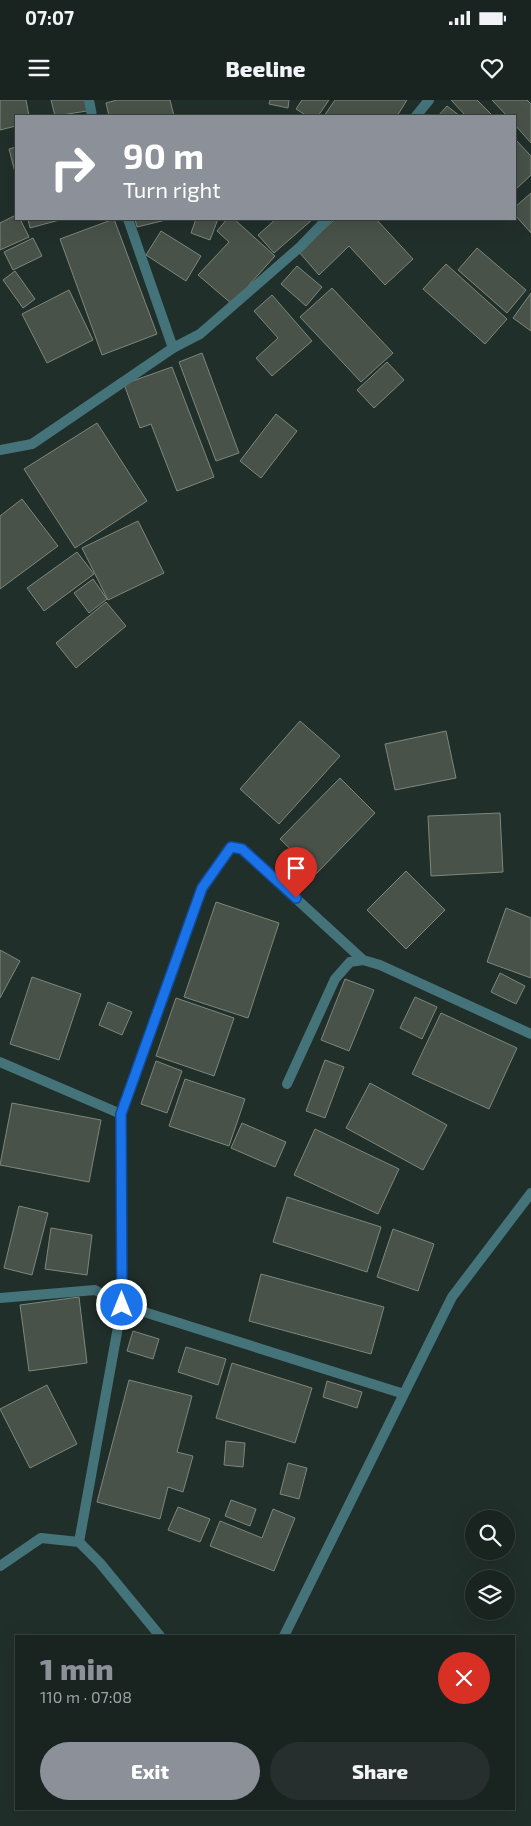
<!DOCTYPE html>
<meta charset="utf-8">
<style>
body{margin:0;font-family:"Exo 2",sans-serif;background:#262f2d;color:#f1f3f6;height:100vh;display:flex;flex-direction:column;font-size:19px;white-space:nowrap}
*{box-sizing:border-box;margin:0}
p{font-size:16px;color:#9fa4a5}
.icon{flex:none;width:28px;height:28px;fill:none;stroke:currentColor;stroke-width:2;stroke-linecap:round;stroke-linejoin:round}
.map{position:relative;flex:1;overflow:hidden}
.side{position:absolute;left:15px;top:1535px;width:500px;height:175px;display:flex;flex-direction:column;background:#192320;border-radius:0px;box-shadow:0 5px 20px #0002,0 0 0 1px #37403e}
.side>*{flex:none}
.hud{position:absolute;left:15px;top:15px;width:501px;height:105px;border-radius:0px;box-shadow:0 5px 20px #0002,0 0 0 1px #37403e;background:#8c9099;color:#fff;overflow:hidden}
.controls{position:absolute;left:465px;top:1410px;display:grid;gap:10px}
.controls a{display:grid;place-items:center;width:50px;height:50px;border-radius:50%;background:#192320;box-shadow:0 5px 20px #0002,0 0 0 1px #37403e;font-size:25px}
.pin{position:absolute;display:grid;place-items:center;width:42px;height:42px;color:#fff;margin:-51px -21px;border-radius:50% 50% 50% 0;rotate:-45deg;box-shadow:0 0 5px #0007}
.pin .icon{rotate:45deg}
.me{position:absolute;width:55px;margin:-28px;rotate:0deg;stroke-linejoin:round;filter:drop-shadow(0 0 4px #0008)}
.turn{display:flex;align-items:center;gap:18px;height:105px;padding:0 25px;font-size:22px}
.turn .icon{width:65px;height:65px;stroke-width:2.5}
.turn b{display:block;font-size:35px;line-height:42px}
.round{display:grid;place-items:center;flex:none;width:52px;height:52px;border-radius:26px;background:#262f2d}
.summary{display:flex;align-items:center;justify-content:space-between;height:85px;padding:0 25px}
h1{font-size:30px;font-weight:800;line-height:38px;color:#8c9099}
.primary-button{display:flex;gap:10px;margin-top:auto;padding:10px 25px}
.primary-button a{flex:1;height:58px;border-radius:30px;background:#8c9099;color:#fff;font-size:20px;font-weight:800;line-height:58px;text-align:center}
.primary-button a+a{background:#262f2d;color:#f1f3f6}
.status{display:flex;justify-content:space-between;align-items:center;height:35px;padding:0 25px;background:#192320;direction:ltr}
.status svg{height:14px;fill:currentColor}
header{display:flex;justify-content:space-between;align-items:center;height:65px;padding:0 25px;background:#192320;font-size:22px;font-weight:800}
.map>svg:first-child{display:block}
.building{fill:#485249;stroke:#7d877d}
.lines{fill:none;stroke-linecap:round;stroke-linejoin:round}
.service{stroke:#45737a;stroke-width:10}
.minor{stroke:#45737a;stroke-width:10}
.route-casing{stroke:#114b97;stroke-width:12}
.route{stroke:#1a73e8;stroke-width:9}
</style>
<div class="status"><b>07:07</b><svg viewBox="0 0 49 12"><path d="M0 12V9h3v3zM5 12V6h3v6zM10 12V3h3v9zM15 12V0h3v12zM26 1h20v11H26zM47 4h2v5h-2z"/></svg></div>
<header><svg class="icon" aria-label="menu" viewBox="0 0 24 24"><path d="M4 6h16M4 12h16M4 18h16"/></svg>Beeline<svg class="icon" aria-label="heart" viewBox="0 0 24 24"><path d="M12 20l-8-8c-3-5 5-10 8-4 3-6 11-1 8 4z"/></svg></header>
<div class="map">
<svg width="531" height="1726" viewBox="0 0 531 1726">
<rect width="100%" height="100%" fill="#212f2b"/>
<path class="building" d="M 0,0 L 26,0 L 29,16 L 16,16 L 16,26 L 0,30 Z
M 51,0 L 85,0 L 87,11 L 55,16 Z
M 117,0 L 170,0 L 174,16 L 109,16 L 106,3 Z
M 270,0 L 289,0 L 288,8 L 269,4 Z
M 302,0 L 329,0 L 318,16 L 307,16 L 296,9 Z
M 335,0 L 407,0 L 397,16 L 324,16 Z
M 451,0 L 477,0 L 493,16 L 466,16 Z
M 492,0 L 527,0 L 531,4 L 531,43 L 515,25 L 515,16 L 507,16 Z
M 447,6 L 460,16 L 438,16 Z
M 515,39 L 531,56 L 531,75 L 515,90 Z
M 16,47 L 16,76 L 9,49 Z
M 531,93 L 531,133 L 515,115 L 515,107 Z
M 16,115 L 16,119 L 20,119 L 29,137 L 0,150 L 0,123 Z
M 28,119 L 63,119 L 30,128 Z
M 114,119 L 157,234 L 102,255 L 60,139 Z
M 135,119 L 170,119 L 137,127 Z
M 196,119 L 218,119 L 210,140 L 191,133 Z
M 227,119 L 234,119 L 275,156 L 232,204 L 198,175 L 229,142 L 217,131 Z
M 276,119 L 313,119 L 274,153 L 258,135 Z
M 335,119 L 376,119 L 413,159 L 385,185 L 349,146 L 319,175 L 299,152 Z
M 161,131 L 201,156 L 186,181 L 146,155 Z
M 33,138 L 42,156 L 13,170 L 4,152 Z
M 477,148 L 526,190 L 507,213 L 458,170 Z
M 446,164 L 507,219 L 485,244 L 423,189 Z
M 297,166 L 322,187 L 306,206 L 281,184 Z
M 15,171 L 35,199 L 23,208 L 3,180 Z
M 332,188 L 393,253 L 361,282 L 300,217 Z
M 69,190 L 93,240 L 47,263 L 22,214 Z
M 531,193 L 531,231 L 513,218 Z
M 272,195 L 312,241 L 272,276 L 256,258 L 278,238 L 254,211 Z
M 202,253 L 239,353 L 216,361 L 179,262 Z
M 387,262 L 404,280 L 374,308 L 357,290 Z
M 172,267 L 214,377 L 177,391 L 151,324 L 140,328 L 124,284 Z
M 276,314 L 297,331 L 261,378 L 240,361 Z
M 97,323 L 147,401 L 75,448 L 24,369 Z
M 22,399 L 58,446 L 0,489 L 0,416 Z
M 138,421 L 164,473 L 108,500 L 82,448 Z
M 77,452 L 94,474 L 44,511 L 27,488 Z
M 93,479 L 107,499 L 89,513 L 74,493 Z
M 106,502 L 126,526 L 76,568 L 56,543 Z
M 300,621 L 340,656 L 279,724 L 240,689 Z
M 446,631 L 456,678 L 395,690 L 385,644 Z
M 340,678 L 375,713 L 316,774 L 280,739 Z
M 500,713 L 503,772 L 431,776 L 428,716 Z
M 406,771 L 445,810 L 406,849 L 367,810 Z
M 216,802 L 279,823 L 248,918 L 184,897 Z
M 506,808 L 531,818 L 531,878 L 487,862 Z
M 0,850 L 20,861 L 0,898 Z
M 500,873 L 525,886 L 516,904 L 491,892 Z
M 32,877 L 81,894 L 59,960 L 10,944 Z
M 345,879 L 374,890 L 349,951 L 321,940 Z
M 415,897 L 437,907 L 422,939 L 400,928 Z
M 176,898 L 234,918 L 214,976 L 156,956 Z
M 108,902 L 132,912 L 122,935 L 99,925 Z
M 441,913 L 517,948 L 489,1009 L 412,974 Z
M 325,960 L 344,967 L 325,1018 L 306,1011 Z
M 156,961 L 182,971 L 167,1013 L 141,1004 Z
M 185,979 L 245,999 L 229,1046 L 169,1026 Z
M 370,983 L 447,1025 L 423,1070 L 346,1028 Z
M 12,1003 L 101,1020 L 89,1082 L 0,1065 Z
M 242,1023 L 286,1042 L 275,1067 L 231,1048 Z
M 315,1029 L 399,1069 L 378,1114 L 294,1075 Z
M 287,1097 L 381,1127 L 367,1172 L 273,1142 Z
M 19,1106 L 48,1113 L 32,1175 L 4,1168 Z
M 51,1128 L 92,1135 L 87,1175 L 45,1169 Z
M 393,1129 L 434,1144 L 418,1191 L 377,1177 Z
M 261,1174 L 384,1207 L 371,1254 L 249,1221 Z
M 79,1197 L 87,1263 L 29,1271 L 20,1205 Z
M 133,1231 L 159,1239 L 153,1259 L 127,1251 Z
M 186,1247 L 226,1259 L 218,1285 L 178,1272 Z
M 232,1263 L 312,1288 L 295,1343 L 216,1318 Z
M 129,1280 L 192,1296 L 177,1352 L 193,1356 L 183,1392 L 168,1387 L 160,1419 L 97,1402 Z
M 327,1281 L 362,1292 L 357,1308 L 323,1297 Z
M 47,1285 L 77,1344 L 30,1368 L 0,1309 Z
M 226,1341 L 245,1343 L 243,1367 L 224,1365 Z
M 288,1363 L 307,1368 L 299,1399 L 280,1394 Z
M 231,1400 L 256,1409 L 250,1426 L 225,1416 Z
M 178,1407 L 210,1419 L 200,1442 L 168,1430 Z
M 273,1409 L 295,1418 L 274,1471 L 210,1446 L 220,1421 L 262,1438 Z"/>
<g class="lines">
<path class="service" d="M 89,0 L 92,16
M 128,119 L 173,248"/>
<path class="minor" d="M 416,16 L 429,0
M 0,350 L 32,344 L 173,248 L 200,234 L 300,147 L 327,119
M 0,962 L 121,1014 L 122,1205 L 404,1294
M 287,984 L 335,879 L 350,862 L 363,860 L 380,865 L 531,934
M 121,1014 L 202,788 L 231,747 L 242,749 L 363,860
M 0,1198 L 95,1190 L 122,1205 L 79,1442
M 0,1466 L 41,1438 L 79,1442 L 100,1463 L 160,1536
M 284,1536 L 452,1197 L 531,1093"/>
</g>
<g class="lines">
<defs>
<path id="route" d="M 122,1205 L 121,1014 L 202,788 L 231,747 L 242,749 L 296,798"/>
</defs>
<use href="#route" class="route-casing"/>
<use href="#route" class="route"/>
</g>
</svg>
<div class="controls">
<a><svg class="icon" aria-label="search" viewBox="0 0 24 24"><circle cx="10" cy="10" r="6"/><path d="M15 15l6 6"/></svg></a>
<a><svg class="icon" aria-label="layers" viewBox="0 0 24 24"><path d="M12 4l9 5-9 5-9-5zM3 14l9 5 9-5"/></svg></a>
</div>
<div class="pin" style="left:296px;top:798px;background:#d93025"><svg class="icon" aria-label="arrive" viewBox="0 0 24 24"><path d="M6 21V4h12l-3 4 3 4H6"/></svg></div>
<svg class="me" style="left:122px;top:1205px" viewBox="-20 -20 40 40"><circle r="17" fill="#1a73e8" stroke="#fff" stroke-width="3"/><path d="M0-11L8 9 0 5-8 9z" fill="#fff"/></svg>
<div class="hud">
<div class="turn"><svg class="icon" aria-label="right" viewBox="0 0 24 24"><path d="M7 20v-9h11M14 6l5 5-5 5"/></svg><div><b>90 m</b>Turn right</div></div>
</div>
<section class="side">
<div class="summary"><div><h1>1 min</h1><p>110 m · 07:08</p></div><a class="round" style="background:#d93025;color:#fff"><svg class="icon" aria-label="close" viewBox="0 0 24 24"><path d="M6 6l12 12M18 6L6 18"/></svg></a></div>
<div class="primary-button"><a>Exit</a><a>Share</a></div>
</section>
</div>
